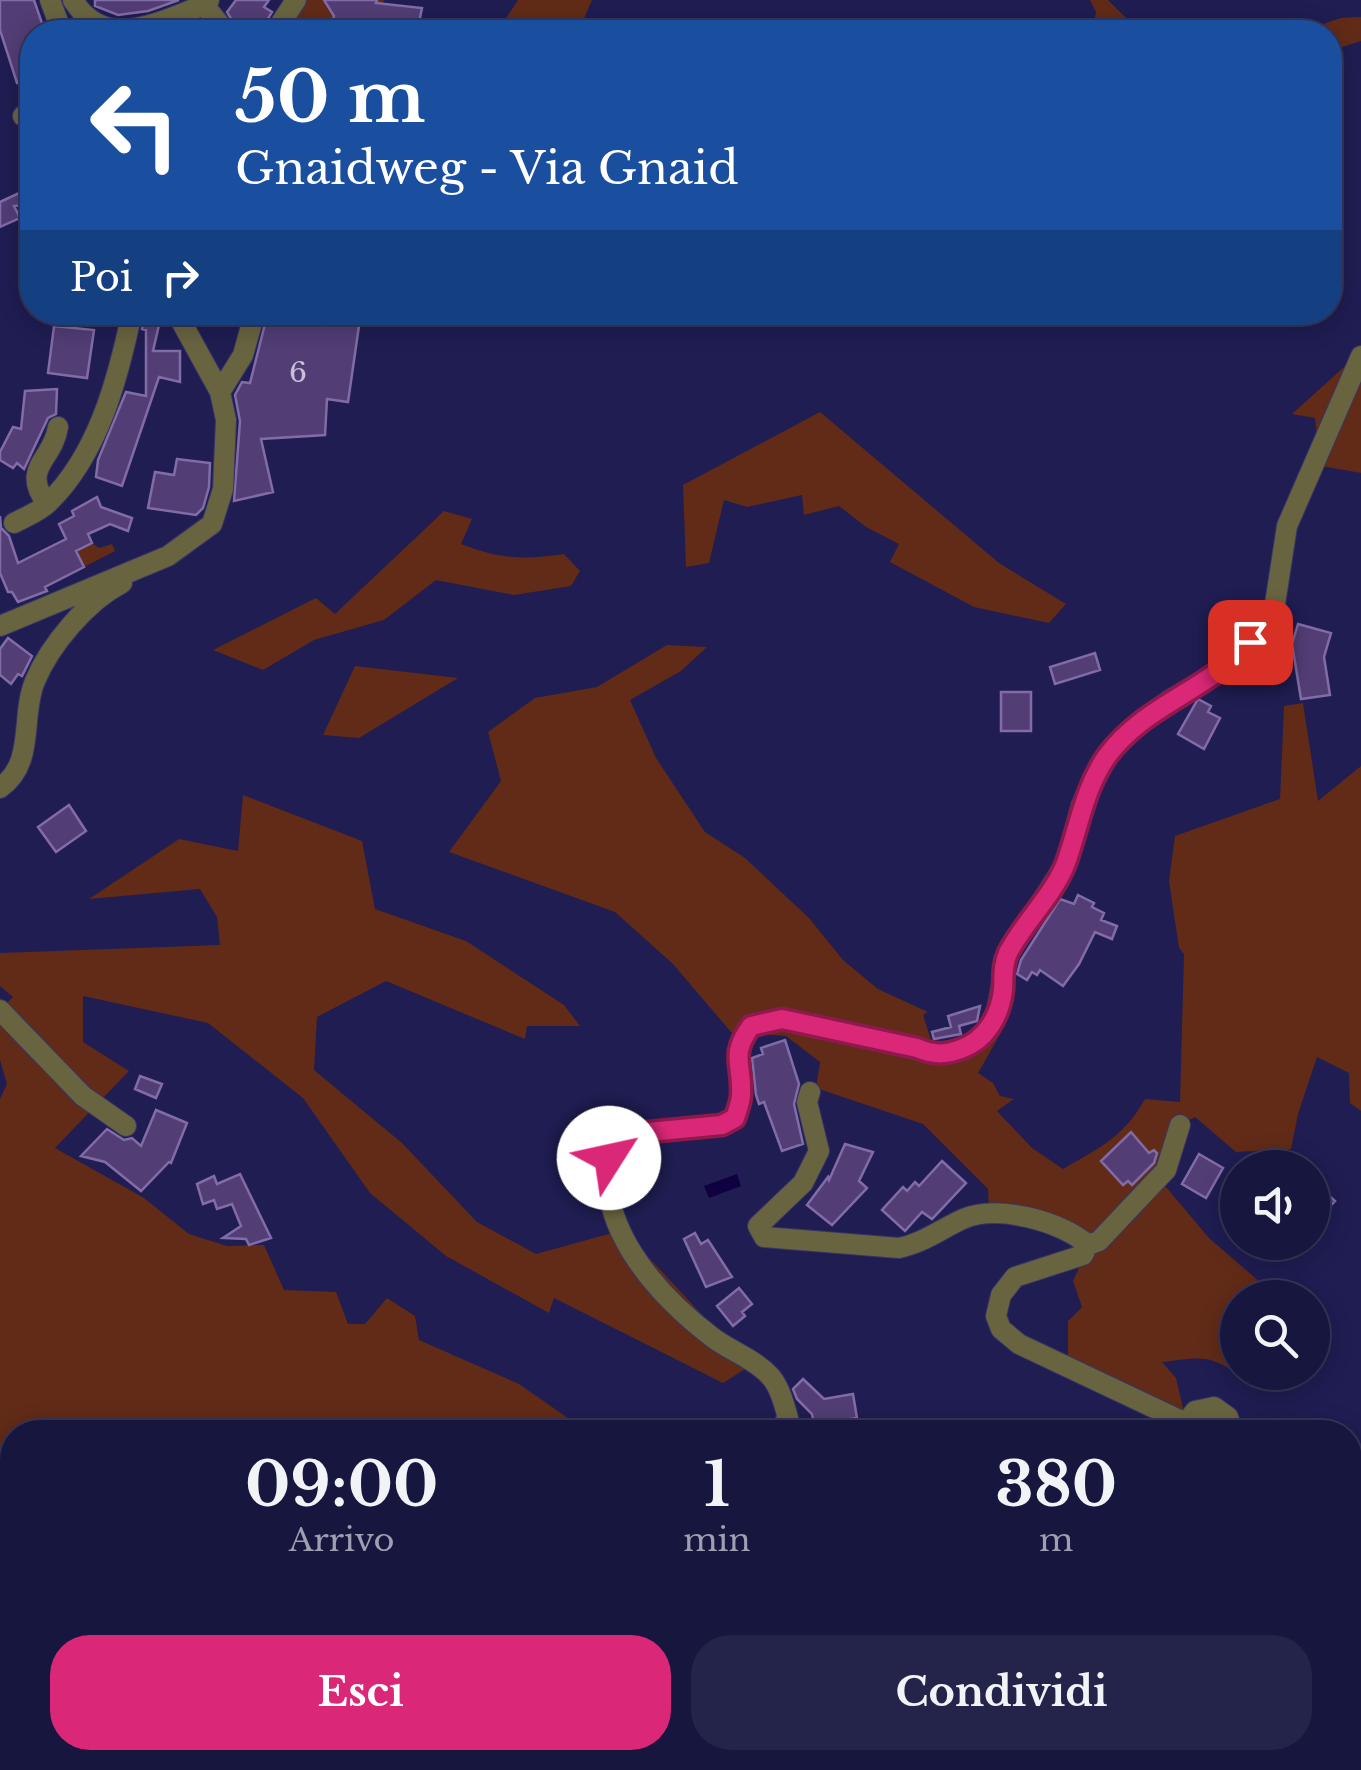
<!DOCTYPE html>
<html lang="it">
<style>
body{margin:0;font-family:"Libre Baskerville",serif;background:#242349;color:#f1f3f6;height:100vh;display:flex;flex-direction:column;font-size:38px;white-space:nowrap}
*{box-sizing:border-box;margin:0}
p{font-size:32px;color:#9e9fb0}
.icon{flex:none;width:55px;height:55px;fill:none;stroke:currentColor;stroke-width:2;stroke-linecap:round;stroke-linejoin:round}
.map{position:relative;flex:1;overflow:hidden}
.drawer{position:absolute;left:0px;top:1420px;width:1362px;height:350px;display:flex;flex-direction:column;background:#17163e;border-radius:40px 40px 0 0;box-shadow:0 5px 25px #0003,0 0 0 2px #363558}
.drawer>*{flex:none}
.banner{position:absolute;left:20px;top:20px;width:1322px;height:305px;border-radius:40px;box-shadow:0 5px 25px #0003,0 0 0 2px #363558;background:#1a4fa0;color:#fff;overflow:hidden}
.fabs{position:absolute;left:1220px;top:1150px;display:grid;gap:20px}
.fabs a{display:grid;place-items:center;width:110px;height:110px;border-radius:50%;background:#17163e;box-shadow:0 5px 25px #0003,0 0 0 2px #363558;font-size:50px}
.pin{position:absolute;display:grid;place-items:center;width:85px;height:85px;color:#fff;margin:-42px;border-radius:20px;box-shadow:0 5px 15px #0006}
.me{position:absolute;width:110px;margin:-55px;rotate:55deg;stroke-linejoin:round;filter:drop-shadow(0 0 8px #0008)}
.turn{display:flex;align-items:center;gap:35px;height:210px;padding:0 50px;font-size:45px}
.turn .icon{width:130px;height:130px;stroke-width:2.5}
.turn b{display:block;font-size:70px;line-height:85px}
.then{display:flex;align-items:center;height:95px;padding:0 50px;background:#0003;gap:20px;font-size:38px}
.eta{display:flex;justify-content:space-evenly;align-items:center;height:170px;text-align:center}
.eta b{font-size:60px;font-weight:700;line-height:70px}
.button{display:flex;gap:20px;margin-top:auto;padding:20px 50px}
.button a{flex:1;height:115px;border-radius:40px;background:#db2777;color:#fff;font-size:40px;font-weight:700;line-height:115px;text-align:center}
.button a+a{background:#242349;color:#f1f3f6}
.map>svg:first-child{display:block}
.green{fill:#612b17}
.water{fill:#0f0042}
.building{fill:#523d75;stroke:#826ca8;stroke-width:2.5}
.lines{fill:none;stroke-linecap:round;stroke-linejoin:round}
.minor-casing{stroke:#373666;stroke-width:22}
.minor{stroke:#696440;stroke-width:20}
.route-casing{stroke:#8e194d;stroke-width:25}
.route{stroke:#db2777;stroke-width:18}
.labels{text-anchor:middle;stroke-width:10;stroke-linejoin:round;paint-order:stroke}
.number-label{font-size:28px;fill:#c4c0d9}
</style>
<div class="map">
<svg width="1361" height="1770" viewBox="0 0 1361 1770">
<rect width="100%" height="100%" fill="#1f1d52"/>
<path class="green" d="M 306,0 L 384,0 L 375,32 L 288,32 Z
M 518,0 L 592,0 L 578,32 L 497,32 Z
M 1090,0 L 1108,0 L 1128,20 L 1155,32 L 1093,30 L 1096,12 Z
M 1361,17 L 1361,41 L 1330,51 L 1330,32 L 1299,32 L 1341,18 Z
M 1361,346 L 1361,473 L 1316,465 L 1319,454 L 1315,418 L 1292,414 L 1343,368 Z
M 820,412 L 999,563 L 1066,604 L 1049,623 L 974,607 L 890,562 L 899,544 L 866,527 L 839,506 L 804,515 L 802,495 L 747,507 L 724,500 L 709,563 L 686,567 L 683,485 Z
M 444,511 L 472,519 L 461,544 C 500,559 523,560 564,554 L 580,571 L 571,586 L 514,595 L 436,580 L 384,620 L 314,640 L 263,670 L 213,650 L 316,598 L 335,614 Z
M 92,543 L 99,548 L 112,544 L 115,551 L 84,567 L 76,551 Z
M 667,645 L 707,647 L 681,671 L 630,700 L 656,758 L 705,832 L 745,858 L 809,918 L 843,960 L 878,989 L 928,1012 L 923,1015 L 934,1049 L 947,1054 L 994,1021 L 1006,1024 L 978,1073 L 993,1083 L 1000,1096 L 1014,1099 L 997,1111 L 1032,1148 L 1063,1169 C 1099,1148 1124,1137 1145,1099 L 1180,1102 L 1184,954 L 1179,948 L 1169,881 L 1175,836 L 1280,799 L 1284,706 L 1303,703 L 1318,801 L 1361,766 L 1361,1111 L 1350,1103 L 1349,1073 L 1317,1057 L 1298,1114 L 1291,1149 L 1236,1152 L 1195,1117 L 1180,1125 L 1161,1181 L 1209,1238 L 1261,1283 L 1304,1287 L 1302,1297 L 1238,1298 L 1238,1372 L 1273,1373 C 1251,1393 1227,1360 1204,1359 C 1191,1357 1175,1361 1162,1362 L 1176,1378 L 1184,1412 L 1068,1360 L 1068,1321 L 1082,1307 L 1073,1281 L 1089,1246 L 989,1211 L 988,1189 L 923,1124 L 816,1088 L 820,1062 L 786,1036 L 731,1032 L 673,964 L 615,912 L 449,852 L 501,781 L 488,732 L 535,698 L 597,687 Z
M 355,666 L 458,678 L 359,738 L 323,735 Z
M 243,795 L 362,841 L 375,909 L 466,941 L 564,1005 L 580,1026 L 527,1026 L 525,1039 L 386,981 L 317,1017 L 314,1070 L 402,1143 L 477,1222 L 536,1254 L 623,1230 L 750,1366 L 723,1383 L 554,1298 L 549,1313 L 446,1256 L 370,1193 L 303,1098 L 208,1023 L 83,996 L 83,1042 L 129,1071 L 55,1148 L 144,1198 L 189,1234 L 227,1246 L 264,1245 L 284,1290 L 336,1292 L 348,1324 L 365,1324 L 387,1298 L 415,1316 L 419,1340 L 519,1384 L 588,1432 L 12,1432 L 12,1615 L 0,1617 L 0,1099 L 7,1084 L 0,1060 L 0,998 L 7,1003 L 13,997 L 0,986 L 0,953 L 220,945 L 217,917 L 200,889 L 89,899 L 179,839 L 238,851 Z
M 955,1758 L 1028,1758 L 1057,1770 L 952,1770 Z"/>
<path class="water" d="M 737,1174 L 741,1186 L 709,1198 L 704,1186 Z"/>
<path class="building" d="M 0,0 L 34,0 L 45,32 L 32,32 L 32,79 L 17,83 L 0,30 Z
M 95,0 L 179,0 L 148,11 L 118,15 L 95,6 Z
M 236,0 L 269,0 L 264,7 L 272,12 L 260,32 L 239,32 L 227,12 Z
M 324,0 L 377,0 L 376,3 L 422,8 L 417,32 L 378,32 L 333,20 L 334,16 Z
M 200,21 L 209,32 L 171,32 L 174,31 Z
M 32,187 L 32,204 L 14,206 L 20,218 L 0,227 L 0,202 Z
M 145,312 L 162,312 L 153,351 L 180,351 L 180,382 L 159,377 L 122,486 L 96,477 L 98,460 L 126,392 L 146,396 L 146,330 L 142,329 Z
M 268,312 L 322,326 L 323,312 L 361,312 L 348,402 L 327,399 L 325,435 L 261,439 L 273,492 L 234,501 L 240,421 L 235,395 L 242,382 L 250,383 Z
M 54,326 L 94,330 L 87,378 L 48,373 Z
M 57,389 L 56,414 L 48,418 L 24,469 L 17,463 L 13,468 L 0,460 L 0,452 L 13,427 L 21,429 L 25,391 Z
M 177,459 L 210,463 L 209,487 L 203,508 L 196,515 L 148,508 L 155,472 L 174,475 Z
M 97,497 L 101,507 L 132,518 L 128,531 L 110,524 L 88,534 L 92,543 L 76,551 L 84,567 L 45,587 L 47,591 L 18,602 L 12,592 L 8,592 L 0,573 L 0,516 L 1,528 L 9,536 L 18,563 L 66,539 L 59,524 L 74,516 L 72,511 Z
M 1298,624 L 1331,633 L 1324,657 L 1330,695 L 1301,699 L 1292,644 Z
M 8,638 L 32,656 L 22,676 L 18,674 L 11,684 L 0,675 L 0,649 Z
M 1095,653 L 1100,670 L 1055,684 L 1050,667 Z
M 1001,692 L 1031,692 L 1031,731 L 1001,731 Z
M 1198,699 L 1211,706 L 1208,712 L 1220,718 L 1204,749 L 1178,734 Z
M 69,805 L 86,831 L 56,852 L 38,827 Z
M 1078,895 L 1094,903 L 1092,907 L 1104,913 L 1101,920 L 1117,926 L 1112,939 L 1095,932 L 1079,964 L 1063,986 L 1040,970 L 1037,975 L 1032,972 L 1027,980 L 1017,974 L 1021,960 L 1060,899 L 1074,904 Z
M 980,1006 L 977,1021 L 959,1026 L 961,1034 L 934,1039 L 932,1032 L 951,1027 L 948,1016 Z
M 785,1040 L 799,1084 L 794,1104 L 803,1144 L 782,1151 L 764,1102 L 759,1104 L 756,1095 L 752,1058 L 763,1054 L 761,1048 Z
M 140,1076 L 162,1084 L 156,1098 L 135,1089 Z
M 156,1110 L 187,1123 L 171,1163 L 169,1162 L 141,1191 L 105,1162 L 81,1156 L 107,1129 L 124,1140 L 132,1138 L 141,1146 Z
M 1131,1132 L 1149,1153 L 1154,1150 L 1157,1153 L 1154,1163 L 1132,1185 L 1128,1181 L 1123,1185 L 1101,1161 Z
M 845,1144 L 873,1152 L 859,1181 L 867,1188 L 832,1225 L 807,1205 L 828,1177 L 829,1180 Z
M 1199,1154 L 1223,1168 L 1206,1198 L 1182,1184 Z
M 942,1161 L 966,1183 L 932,1219 L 922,1212 L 905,1231 L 882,1210 L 903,1187 L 907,1191 L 915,1182 L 919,1186 Z
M 240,1174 L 271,1238 L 249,1245 L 246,1239 L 223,1238 L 241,1226 L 232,1204 L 217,1209 L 214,1200 L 203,1204 L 197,1184 L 214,1176 L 217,1184 Z
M 1312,1180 L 1335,1201 L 1312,1225 Z
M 695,1233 L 701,1244 L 708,1240 L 732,1277 L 706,1287 L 684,1239 Z
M 739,1288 L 752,1304 L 742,1312 L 745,1316 L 733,1326 L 717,1306 Z
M 803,1379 L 824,1399 L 853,1394 L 857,1418 L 814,1425 L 812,1414 L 797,1399 L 793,1389 Z"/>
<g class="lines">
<defs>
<path id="minor" d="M 50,0 L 62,32
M 73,0 C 105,53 160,21 204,5 L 209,0
M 204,5 L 226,32
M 275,32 L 296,0
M 23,116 L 32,113
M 220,392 L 243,355 L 255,312
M 47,504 C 20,467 53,461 58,427
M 14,523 C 25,517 39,512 48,503 C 98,455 118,379 132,312
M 0,626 L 168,556 L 212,524 L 223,489 L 226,420 L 220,392 L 176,312
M 0,788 C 36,763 20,717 35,681 C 50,645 87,601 122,583
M 0,1010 L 83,1096 L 126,1126
M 810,1092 L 807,1102 L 819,1151 L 803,1183 L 758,1226 L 764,1237 L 899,1248 C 923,1243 941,1229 963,1219 C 997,1204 1061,1221 1088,1245
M 1180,1125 L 1166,1170 L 1099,1241 L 1088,1245 L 1083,1255 L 1015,1277 L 1001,1295 L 996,1316 L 1001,1329 L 1019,1344 L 1186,1423
M 1186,1423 L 1195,1411 L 1214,1407 L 1228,1417 L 1233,1432
M 778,1432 L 788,1418 C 784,1404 780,1387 770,1376 C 755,1359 730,1351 712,1337 C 656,1294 587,1219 614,1143 L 628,1134 L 722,1125 L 735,1118 C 737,1111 741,1102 742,1095 C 743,1063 727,1058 751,1026 L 782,1019 L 917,1048 C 935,1055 945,1054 963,1048 C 1006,1034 996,988 1008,954 L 1066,863 L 1081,806 L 1107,757 L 1135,726 L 1168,701 L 1216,673 L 1249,642 L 1275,604 L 1287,526 L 1361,356
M 1350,1582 L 1361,1579
M 1350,1671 L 1361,1690
M 823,1758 L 845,1770
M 946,1770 L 948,1758
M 1244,1770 L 1245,1758"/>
</defs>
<use href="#minor" class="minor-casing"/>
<use href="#minor" class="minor"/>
</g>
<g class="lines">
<defs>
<path id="route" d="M 609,1158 L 614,1143 L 628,1134 L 722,1125 L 735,1118 C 737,1111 741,1102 741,1095 C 743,1064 729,1056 751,1026 L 782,1019 L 917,1048 C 934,1055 944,1055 961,1049 C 986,1040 1000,1016 1003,990 C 1004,977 1002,967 1008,953 C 1024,922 1053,896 1066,863 C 1079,827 1084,789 1107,756 C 1136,717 1178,700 1216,673 C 1228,664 1238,652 1250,642"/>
</defs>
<use href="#route" class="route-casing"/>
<use href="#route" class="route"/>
</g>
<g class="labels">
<g class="number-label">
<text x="298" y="382">6</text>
</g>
</g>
</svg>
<div class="fabs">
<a><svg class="icon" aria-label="sound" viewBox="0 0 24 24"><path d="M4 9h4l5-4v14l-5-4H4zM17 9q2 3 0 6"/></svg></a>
<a><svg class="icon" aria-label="search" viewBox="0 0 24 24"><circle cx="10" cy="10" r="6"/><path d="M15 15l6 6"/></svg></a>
</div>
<div class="pin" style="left:1250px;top:642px;background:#d93025"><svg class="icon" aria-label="arrive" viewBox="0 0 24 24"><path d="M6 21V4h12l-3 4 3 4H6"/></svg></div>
<svg class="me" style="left:609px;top:1158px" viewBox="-20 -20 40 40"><circle r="19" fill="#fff"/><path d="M0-13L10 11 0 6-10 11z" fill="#db2777"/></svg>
<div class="banner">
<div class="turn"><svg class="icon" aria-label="left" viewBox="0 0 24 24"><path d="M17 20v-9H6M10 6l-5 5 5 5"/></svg><div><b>50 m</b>Gnaidweg - Via Gnaid</div></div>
<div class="then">Poi<svg class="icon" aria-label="right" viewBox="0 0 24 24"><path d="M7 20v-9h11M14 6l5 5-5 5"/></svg></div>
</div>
<section class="drawer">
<div class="eta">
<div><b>09:00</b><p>Arrivo</p></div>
<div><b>1</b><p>min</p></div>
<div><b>380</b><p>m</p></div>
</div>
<div class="button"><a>Esci</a><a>Condividi</a></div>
</section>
</div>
